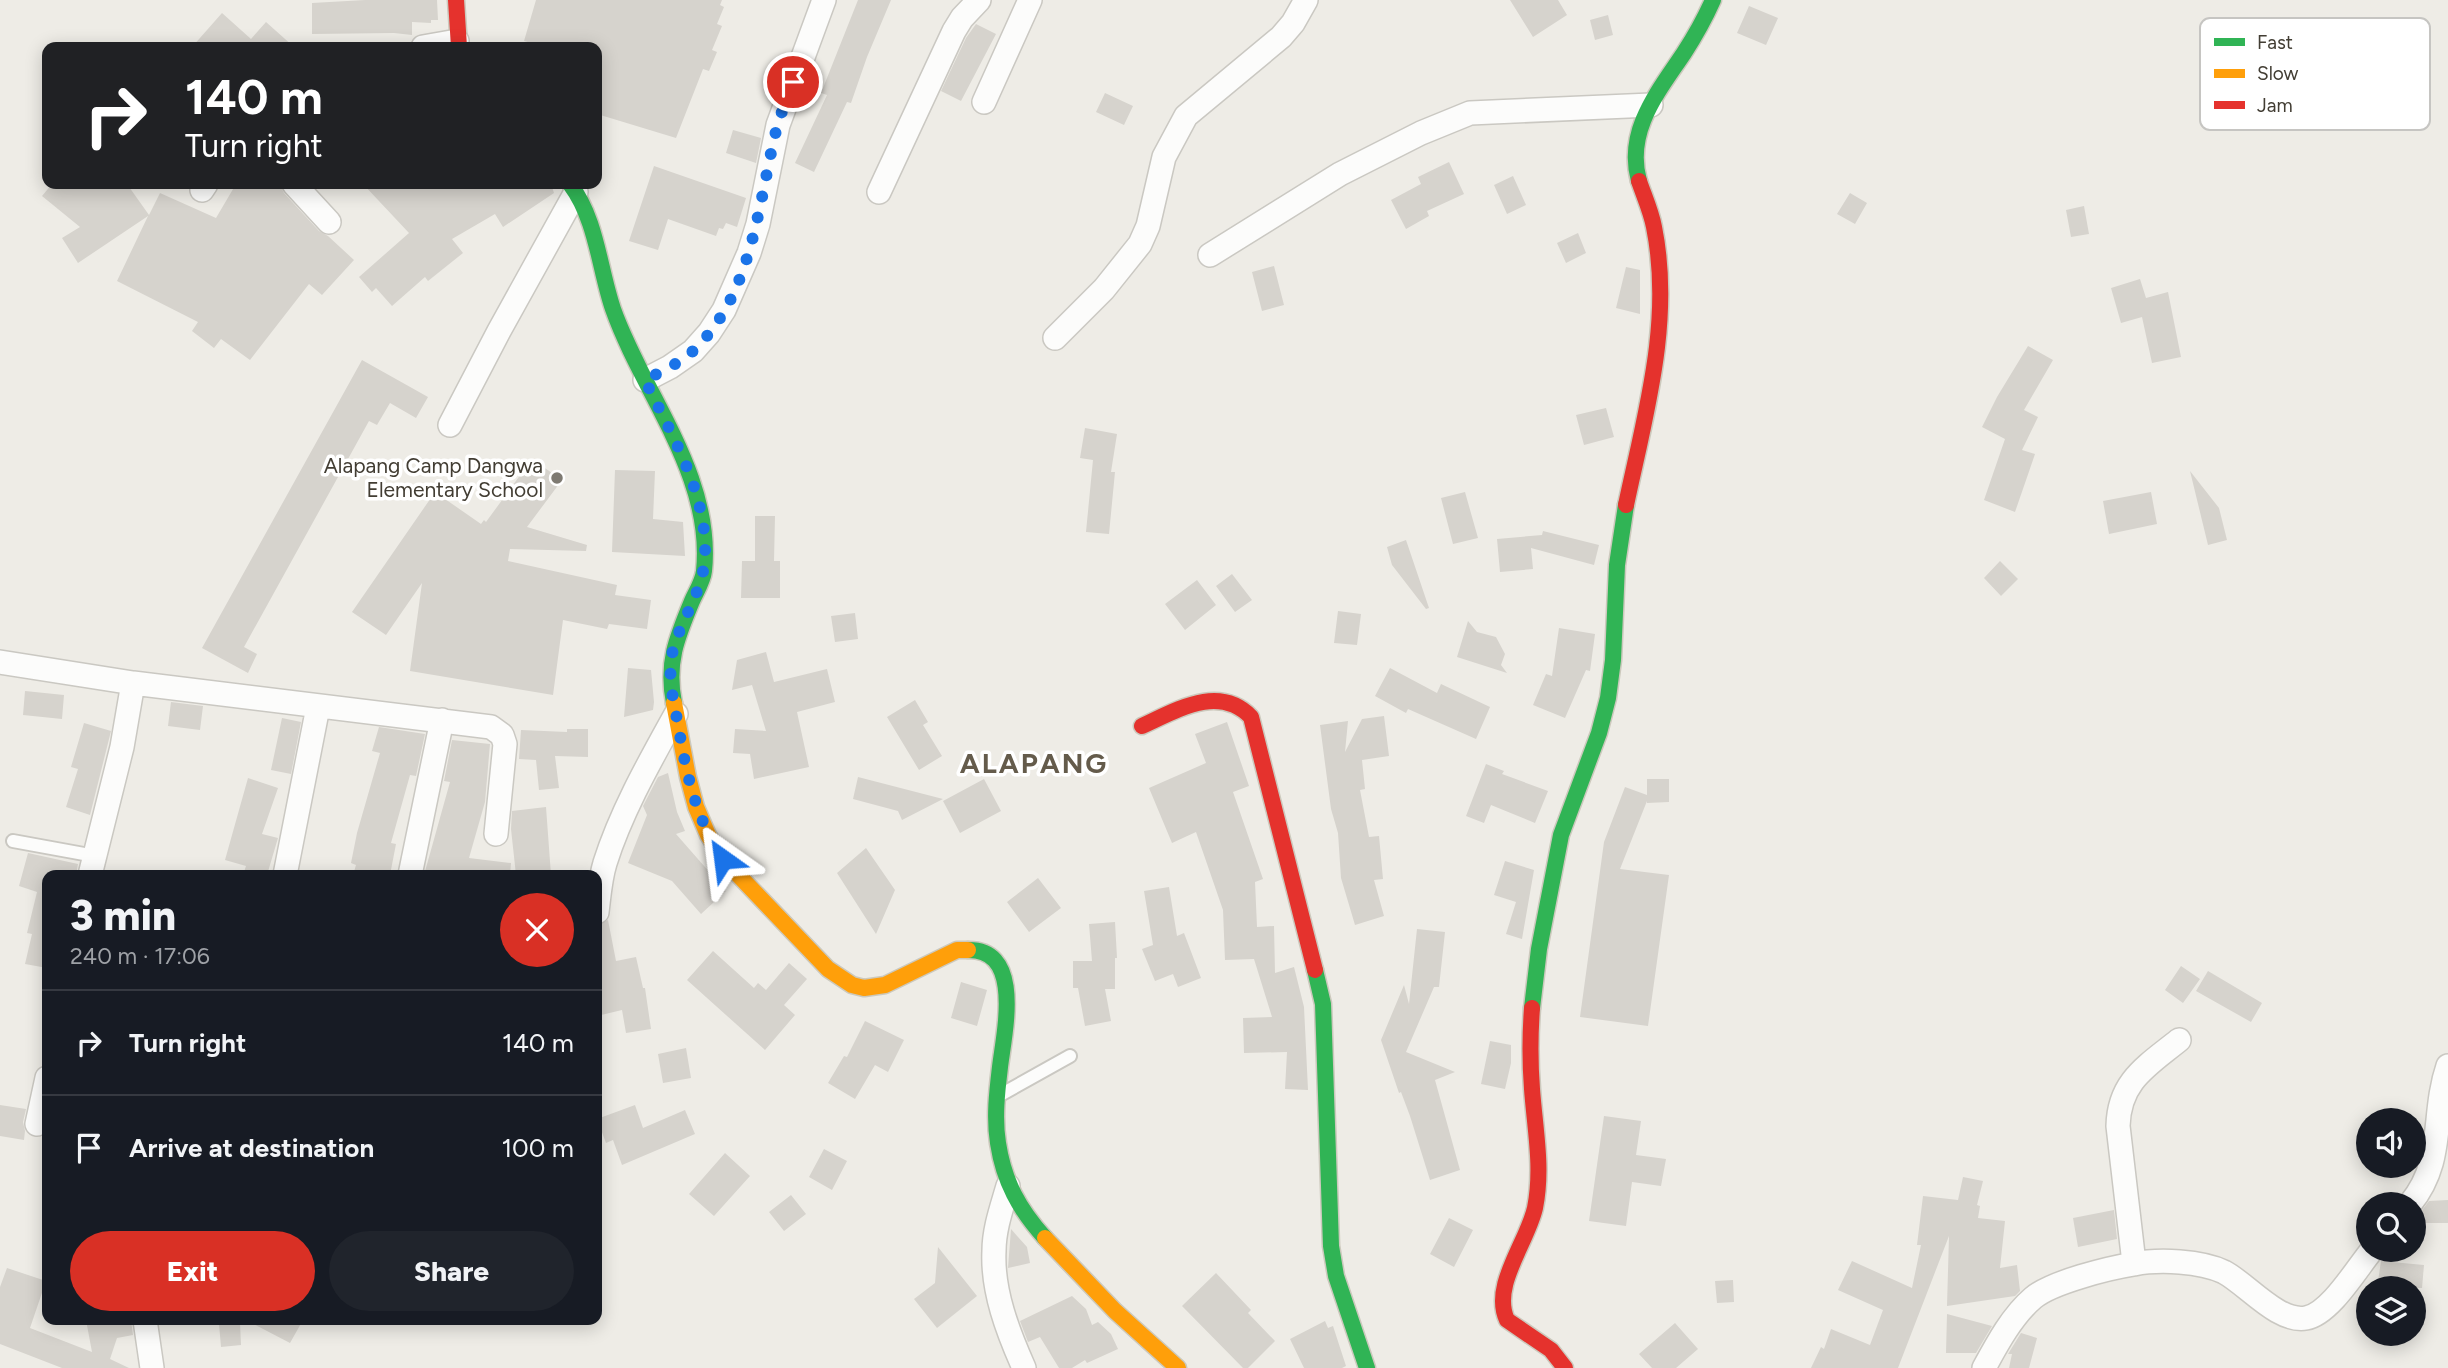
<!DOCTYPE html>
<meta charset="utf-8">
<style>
body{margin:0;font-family:Figtree,sans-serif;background:#20242c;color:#f1f3f6;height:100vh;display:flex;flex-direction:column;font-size:26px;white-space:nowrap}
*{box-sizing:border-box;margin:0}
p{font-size:23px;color:#9ea1a6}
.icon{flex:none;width:38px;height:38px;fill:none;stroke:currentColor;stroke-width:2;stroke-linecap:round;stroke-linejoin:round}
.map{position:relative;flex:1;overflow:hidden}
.drawer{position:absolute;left:42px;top:870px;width:560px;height:455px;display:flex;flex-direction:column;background:#171b24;border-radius:14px;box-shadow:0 4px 18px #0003}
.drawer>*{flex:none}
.banner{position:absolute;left:42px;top:42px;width:560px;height:147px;border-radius:14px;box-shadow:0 4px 18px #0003;background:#202124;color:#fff;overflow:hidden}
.buttons{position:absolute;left:2356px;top:1108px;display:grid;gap:14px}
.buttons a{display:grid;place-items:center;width:70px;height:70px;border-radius:50%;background:#171b24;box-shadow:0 4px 18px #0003;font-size:35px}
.pin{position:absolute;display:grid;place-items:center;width:60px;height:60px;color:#fff;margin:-30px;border:4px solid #fff;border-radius:50%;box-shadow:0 2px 7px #0007}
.me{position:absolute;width:77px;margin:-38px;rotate:329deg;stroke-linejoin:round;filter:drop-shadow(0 0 5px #0008)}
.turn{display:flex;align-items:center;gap:24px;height:147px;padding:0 28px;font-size:32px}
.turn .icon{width:91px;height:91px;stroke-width:2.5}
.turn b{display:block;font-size:49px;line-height:60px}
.round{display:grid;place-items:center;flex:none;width:74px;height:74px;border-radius:37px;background:#20242c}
.headline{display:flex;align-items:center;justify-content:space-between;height:119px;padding:0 28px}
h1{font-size:42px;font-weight:800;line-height:52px}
.cta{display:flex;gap:14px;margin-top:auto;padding:14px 28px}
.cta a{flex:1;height:80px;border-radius:42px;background:#d93025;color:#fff;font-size:28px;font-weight:800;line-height:80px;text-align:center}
.cta a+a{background:#20242c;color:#f1f3f6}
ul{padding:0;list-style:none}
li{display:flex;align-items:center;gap:21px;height:105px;padding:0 28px;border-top:2px solid #363941}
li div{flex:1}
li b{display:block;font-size:26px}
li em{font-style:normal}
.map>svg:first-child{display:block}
.building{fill:#d6d3cd}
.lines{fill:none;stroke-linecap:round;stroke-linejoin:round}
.lane-casing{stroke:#cac8c2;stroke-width:16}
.street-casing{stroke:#cac8c2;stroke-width:26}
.fast-casing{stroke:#ccc9bd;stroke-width:19}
.slow-casing{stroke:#ccc9bd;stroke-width:19}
.jam-casing{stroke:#ccc9bd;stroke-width:19}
.lane{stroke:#fcfcfb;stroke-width:12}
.street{stroke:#fcfcfb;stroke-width:23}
.fast{stroke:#30b455;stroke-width:16}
.slow{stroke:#ff9f0a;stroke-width:16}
.jam{stroke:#e5322d;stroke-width:16}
.route{stroke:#1a73e8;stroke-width:12;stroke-dasharray:0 21.6}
.poi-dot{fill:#7e7a72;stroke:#fff;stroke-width:2.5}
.labels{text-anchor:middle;stroke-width:7;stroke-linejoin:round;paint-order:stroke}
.poi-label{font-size:21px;fill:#423d33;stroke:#fff;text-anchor:end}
.district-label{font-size:28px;font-weight:bold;letter-spacing:2px;fill:#645b4b;stroke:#fff}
.key{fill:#fff;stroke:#c6c5c2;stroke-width:2}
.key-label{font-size:19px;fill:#423d33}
</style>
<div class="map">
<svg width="2448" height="1368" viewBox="0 0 2448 1368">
<rect width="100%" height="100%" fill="#eeece6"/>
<path class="building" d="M 365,0 L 437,0 L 438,20 L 431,20 L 431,23 L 412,22 L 412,35 L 394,33 L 312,34 L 312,3 Z
M 536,0 L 722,0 L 720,5 L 724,7 L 717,24 L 722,26 L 712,50 L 717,52 L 709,71 L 703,69 L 676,138 L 597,114 L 597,47 L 546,47 L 524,41 Z
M 858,0 L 891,0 L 867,57 L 851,103 L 847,102 L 814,172 L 795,163 L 827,95 L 821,93 Z
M 1510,0 L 1558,0 L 1567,15 L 1533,37 Z
M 1749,6 L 1778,18 L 1766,45 L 1737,33 Z
M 222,13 L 251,39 L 266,22 L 294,47 L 192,47 Z
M 1608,15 L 1613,35 L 1595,40 L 1590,20 Z
M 976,24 L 996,34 L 961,101 L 941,91 L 966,38 Z
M 1105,93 L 1133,106 L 1124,125 L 1096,112 Z
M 733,130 L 761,138 L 756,163 L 726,153 Z
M 1449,162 L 1464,194 L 1427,211 L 1429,216 L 1406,229 L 1391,200 L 1421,184 L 1418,177 Z
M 654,166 L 746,198 L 737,227 L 726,223 L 723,229 L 719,228 L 716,236 L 668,219 L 658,250 L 629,241 Z
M 1513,176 L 1526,205 L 1507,214 L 1494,185 Z
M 52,184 L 127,184 L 149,215 L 160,193 L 216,218 L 236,184 L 279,184 L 284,193 L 319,231 L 328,236 L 354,260 L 322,295 L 309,284 L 250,360 L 221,339 L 214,348 L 192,331 L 198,322 L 117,281 L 148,216 L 78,263 L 62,238 L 80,227 L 42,196 Z
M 363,184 L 551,184 L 554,193 L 503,227 L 495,214 L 452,239 L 463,253 L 428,281 L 425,277 L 392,306 L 376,288 L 372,292 L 359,277 L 409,233 Z
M 1850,193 L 1867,203 L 1855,224 L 1837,214 Z
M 2084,206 L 2089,234 L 2071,237 L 2066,210 Z
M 1578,233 L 1586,253 L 1566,263 L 1557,243 Z
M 1274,266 L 1284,305 L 1262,311 L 1252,272 Z
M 1626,267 L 1640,270 L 1640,314 L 1616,308 Z
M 2140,279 L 2146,298 L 2168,292 L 2181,357 L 2152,363 L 2142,317 L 2121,323 L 2111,288 Z
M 2028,346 L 2053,360 L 2024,410 L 2038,417 L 2022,450 L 2035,454 L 2015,512 L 1984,500 L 2005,439 L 1982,427 L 1997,397 Z
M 362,360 L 428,397 L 416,418 L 390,403 L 377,425 L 369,421 L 244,647 L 257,654 L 248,673 L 202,648 Z
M 1606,408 L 1614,437 L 1584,445 L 1576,415 Z
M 1085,428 L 1117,434 L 1111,472 L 1115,472 L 1109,534 L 1086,532 L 1093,460 L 1080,458 Z
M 532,459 L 562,480 L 527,527 L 587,545 L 586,551 L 510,549 L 508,561 L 617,585 L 615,595 L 651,600 L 647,629 L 609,624 L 607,629 L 563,620 L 553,695 L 410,671 L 422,583 L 386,635 L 352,612 L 435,492 L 481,524 L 484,520 L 486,522 Z
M 615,470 L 655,471 L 653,519 L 683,522 L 685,556 L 612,552 Z
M 2190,471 L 2219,508 L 2227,540 L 2208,545 Z
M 1465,492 L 1478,538 L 1453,544 L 1441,498 Z
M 2151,492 L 2157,524 L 2109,534 L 2103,501 Z
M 755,516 L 775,516 L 774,561 L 780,561 L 780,598 L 741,598 L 742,561 L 755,561 Z
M 1543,531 L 1599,545 L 1594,565 L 1531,548 L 1533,569 L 1500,572 L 1497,539 L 1542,535 Z
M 1406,540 L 1429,608 L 1426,609 L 1392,565 L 1387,547 Z
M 2000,561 L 2018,579 L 2001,596 L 1984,578 Z
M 1232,574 L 1252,600 L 1235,612 L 1216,586 Z
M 1197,580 L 1216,605 L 1185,630 L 1165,604 Z
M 1338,611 L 1361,614 L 1357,645 L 1334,643 Z
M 855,613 L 858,639 L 835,642 L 831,616 Z
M 1468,621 L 1477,632 L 1496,637 L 1505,654 L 1501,665 L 1507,673 L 1457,657 Z
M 1559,628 L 1595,634 L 1590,671 L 1586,670 L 1565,718 L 1533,705 L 1546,674 L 1552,676 Z
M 766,652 L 774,682 L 827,669 L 835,702 L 797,712 L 809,767 L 754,779 L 750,754 L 733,753 L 735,729 L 766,731 L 752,685 L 732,690 L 737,660 Z
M 628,668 L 651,670 L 654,702 L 653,710 L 624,717 Z
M 1390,668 L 1437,693 L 1441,684 L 1490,707 L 1476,739 L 1408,709 L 1406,713 L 1375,696 Z
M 25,691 L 64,695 L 62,719 L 23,715 Z
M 915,700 L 928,722 L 923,725 L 942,756 L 919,770 L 887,717 Z
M 171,702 L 203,706 L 200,730 L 168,726 Z
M 1384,716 L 1389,756 L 1362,760 L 1365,789 L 1360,790 L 1369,837 L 1379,836 L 1383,879 L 1374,880 L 1384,916 L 1355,925 L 1341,878 L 1338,833 L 1331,809 L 1320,725 L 1348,721 L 1345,752 L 1362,719 Z
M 282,718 L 301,722 L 291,774 L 271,770 Z
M 1227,722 L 1249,786 L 1233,792 L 1263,879 L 1255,882 L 1257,927 L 1274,926 L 1275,973 L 1294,967 L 1304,1007 L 1308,1090 L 1285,1089 L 1287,1052 L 1244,1053 L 1243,1018 L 1272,1017 L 1254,959 L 1225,960 L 1223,910 L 1196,832 L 1172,843 L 1149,788 L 1206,763 L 1195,734 Z
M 84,723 L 111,731 L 90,815 L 66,807 L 78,769 L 71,767 Z
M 379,727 L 425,734 L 416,776 L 410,775 L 391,843 L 396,844 L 390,875 L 353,875 L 356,865 L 351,863 L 357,833 L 380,753 L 372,751 Z
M 567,729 L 588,729 L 588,757 L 555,756 L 559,788 L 539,790 L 536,760 L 519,759 L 521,730 L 567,732 Z
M 452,740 L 490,744 L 485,802 L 469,858 L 511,863 L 510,875 L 424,875 L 450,782 L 444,781 Z
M 1486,764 L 1504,771 L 1502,774 L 1548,791 L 1535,823 L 1491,805 L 1484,823 L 1466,816 Z
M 668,773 L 677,812 L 685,831 L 676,834 L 726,891 L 701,914 L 672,881 L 628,863 L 647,815 L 643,806 L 658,777 Z
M 858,777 L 943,799 L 902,820 L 898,811 L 853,799 Z
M 248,778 L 278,788 L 262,834 L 278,838 L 267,875 L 243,875 L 246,866 L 225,860 Z
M 984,779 L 1001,811 L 960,833 L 943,801 Z
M 1647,779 L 1669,779 L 1669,802 L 1647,803 L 1647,801 L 1620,869 L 1669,875 L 1648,1026 L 1580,1017 L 1604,842 L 1625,787 L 1647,795 Z
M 546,807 L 551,875 L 516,875 L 511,829 L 512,811 Z
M 866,848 L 895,890 L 876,934 L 837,873 Z
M 28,853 L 78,864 L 76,875 L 47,875 L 47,968 L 25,964 L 32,934 L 27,933 L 37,892 L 19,886 Z
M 1505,861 L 1534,870 L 1522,939 L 1506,934 L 1516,902 L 1494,895 Z
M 1038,878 L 1061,908 L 1029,932 L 1007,902 Z
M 1169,887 L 1177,936 L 1184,933 L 1201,978 L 1178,987 L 1173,974 L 1155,981 L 1142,949 L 1153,945 L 1144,891 Z
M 608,920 L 616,961 L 636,957 L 643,988 L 645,988 L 651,1029 L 626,1033 L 622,1010 L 597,1016 L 597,926 Z
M 1115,922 L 1117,958 L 1115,958 L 1115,989 L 1105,989 L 1111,1021 L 1085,1026 L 1078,988 L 1073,988 L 1073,961 L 1092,961 L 1089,924 Z
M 1417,929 L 1445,932 L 1439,987 L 1434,987 L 1406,1052 L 1455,1072 L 1435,1080 L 1460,1170 L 1430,1180 L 1410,1116 L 1401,1092 L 1399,1093 L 1381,1040 L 1404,985 L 1409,1004 Z
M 713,951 L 754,988 L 758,983 L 766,990 L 789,963 L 807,979 L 784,1005 L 795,1015 L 765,1050 L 687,980 Z
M 2181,966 L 2200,979 L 2183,1003 L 2165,990 Z
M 2208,971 L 2262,1003 L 2251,1022 L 2196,991 Z
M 961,982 L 987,990 L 977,1026 L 951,1018 Z
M 865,1021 L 904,1040 L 888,1072 L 875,1065 L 855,1099 L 828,1083 L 844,1056 L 847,1057 Z
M 1490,1041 L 1511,1045 L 1511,1063 L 1505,1089 L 1481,1084 Z
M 686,1048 L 691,1078 L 663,1083 L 658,1054 Z
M 0,1105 L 26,1109 L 23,1122 L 25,1131 L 24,1140 L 0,1136 Z
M 635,1105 L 643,1128 L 685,1110 L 695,1134 L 622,1165 L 613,1140 L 606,1143 L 597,1119 Z
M 1604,1116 L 1641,1121 L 1636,1155 L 1666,1159 L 1661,1186 L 1632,1182 L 1626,1226 L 1589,1221 Z
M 824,1149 L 847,1161 L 832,1190 L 809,1177 Z
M 725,1153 L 750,1176 L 714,1216 L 689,1194 Z
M 1963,1177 L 1983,1181 L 1977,1205 L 1980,1206 L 1978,1218 L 2005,1221 L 2000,1268 L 2017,1265 L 2020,1291 L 2015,1296 L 1947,1306 L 1949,1236 L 1898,1368 L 1811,1368 L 1821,1347 L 1824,1349 L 1831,1329 L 1870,1345 L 1883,1310 L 1838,1290 L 1852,1261 L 1912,1288 L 1921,1245 L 1917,1245 L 1923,1196 L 1958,1200 Z
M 791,1195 L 806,1214 L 784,1231 L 769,1212 Z
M 2448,1200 L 2448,1223 L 2420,1223 L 2420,1213 L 2429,1201 Z
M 2114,1210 L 2117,1239 L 2078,1247 L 2073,1218 Z
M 1449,1218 L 1473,1230 L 1454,1267 L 1430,1254 Z
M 1011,1229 L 1027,1247 L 1030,1263 L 1008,1268 Z
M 938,1247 L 977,1296 L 937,1328 L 914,1299 L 935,1283 Z
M 2381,1261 L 2424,1265 L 2422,1288 L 2377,1288 Z
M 7,1268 L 46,1281 L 30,1328 L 92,1352 L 86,1320 L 131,1320 L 133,1335 L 117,1338 L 110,1359 L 129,1368 L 62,1368 L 0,1344 L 0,1287 Z
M 1216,1273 L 1251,1310 L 1248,1313 L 1275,1341 L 1248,1368 L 1243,1368 L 1182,1306 Z
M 1733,1280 L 1734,1302 L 1717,1303 L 1715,1281 Z
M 1072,1296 L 1086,1309 L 1092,1325 L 1098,1322 L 1111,1334 L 1118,1349 L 1087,1363 L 1085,1360 L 1072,1368 L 1059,1368 L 1040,1337 L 1028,1342 L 1020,1321 Z
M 1947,1314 L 1992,1326 L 1976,1353 L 1946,1353 Z
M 246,1320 L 303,1320 L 290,1343 Z
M 1325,1321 L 1328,1328 L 1333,1326 L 1346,1366 L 1342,1368 L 1304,1368 L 1290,1339 Z
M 240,1323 L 241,1345 L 221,1347 L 219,1324 Z
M 1675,1323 L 1698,1349 L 1676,1368 L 1652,1368 L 1639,1354 Z
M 2021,1333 L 2037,1338 L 2029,1368 L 2009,1368 L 2012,1354 L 2008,1354 Z"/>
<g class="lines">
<defs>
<path id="lane" d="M 13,841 L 95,856
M 1002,1094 L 1070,1056"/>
<path id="street" d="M 423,47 L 457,41
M 984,102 L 1030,0
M 294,184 L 329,222
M 202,190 L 206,184
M 879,192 L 954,31 L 962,18 L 979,0
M 1210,255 L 1340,174 L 1421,133 L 1470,113 L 1651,105
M 1055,338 L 1104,289 L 1140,244 L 1148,226 L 1164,157 L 1186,116 L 1281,37 L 1293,23 L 1306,0
M 645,380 L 670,367 L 693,351 L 709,333 L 724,310 L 749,253 L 758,224 L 778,125 L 824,0
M 450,425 L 499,331 L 576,192
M 0,662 L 133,683 L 491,727 L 502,735 L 505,744 L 496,834
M 90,875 L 122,747 L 133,683
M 285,875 L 318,707
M 410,875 L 442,720
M 597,912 C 599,896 600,879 605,863 C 621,812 650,761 676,714
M 37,1124 L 47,1078
M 1008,1186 C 1002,1207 994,1229 994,1251 C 992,1291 1008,1332 1024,1368
M 2410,1204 C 2446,1160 2431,1116 2448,1066
M 2134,1263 L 2118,1126 C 2119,1081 2147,1066 2179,1040
M 145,1320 L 152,1368
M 1984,1368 C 1997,1344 2012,1316 2033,1298 C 2052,1282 2109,1268 2134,1264 C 2159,1259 2201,1261 2224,1272 C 2247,1284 2278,1323 2306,1318 C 2330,1314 2357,1268 2372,1250"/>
<path id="fast" d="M 1639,181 C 1625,131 1658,92 1684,53 C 1695,36 1705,18 1713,0
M 570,184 C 597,220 599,268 613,309 C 643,394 714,476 704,571 C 703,581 696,592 692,601 C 677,637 666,663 674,703
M 968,950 C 1024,949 1004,1033 1000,1067 C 997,1092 994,1118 998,1143 C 1004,1182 1019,1209 1045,1238
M 1315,970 L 1323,1004 L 1331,1246 L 1336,1276 L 1367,1368
M 1532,1008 L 1539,949 L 1561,835 L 1599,733 L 1608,698 L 1613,660 L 1617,565 L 1626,505"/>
<path id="slow" d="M 674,703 L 688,777 L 696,807 L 708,835 L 723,859 L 828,969 L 852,985 L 864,988 L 885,985 L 957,950 L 968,950
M 1045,1238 L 1115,1311 L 1178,1368"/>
<path id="jam" d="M 456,0 L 459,47
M 1626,505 C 1645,415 1673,321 1654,227 C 1651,211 1644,196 1639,181
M 1142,726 C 1177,710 1219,684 1251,717 L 1315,970
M 1532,1008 C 1530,1035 1530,1063 1532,1089 C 1535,1130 1543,1168 1535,1208 C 1527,1243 1491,1286 1507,1320 L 1551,1350 L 1565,1368"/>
</defs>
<use href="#lane" class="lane-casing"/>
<use href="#street" class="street-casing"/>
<use href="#fast" class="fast-casing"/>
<use href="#slow" class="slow-casing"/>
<use href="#jam" class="jam-casing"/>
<use href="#lane" class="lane"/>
<use href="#street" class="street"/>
<use href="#fast" class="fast"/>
<use href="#slow" class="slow"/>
<use href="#jam" class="jam"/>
</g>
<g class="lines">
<path class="route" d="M 723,859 C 695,817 686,772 678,724 C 673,699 667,675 673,650 C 682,617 704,590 705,555 C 707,492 671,434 645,380 C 662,371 681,363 695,349 C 754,291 758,202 777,127 C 781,112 788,97 793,82"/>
</g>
<circle class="poi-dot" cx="557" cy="478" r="7"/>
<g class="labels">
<g class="poi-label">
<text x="543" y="473">Alapang Camp Dangwa<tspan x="543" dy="24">Elementary School</tspan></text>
</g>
<g class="district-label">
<text x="1034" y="773">ALAPANG</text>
</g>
</g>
<rect x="2200" y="18" width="230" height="112" rx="10" class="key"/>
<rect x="2214" y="38" width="31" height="8" fill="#30b455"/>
<rect x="2214" y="69" width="31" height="9" fill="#ff9f0a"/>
<rect x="2214" y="101" width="31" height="8" fill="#e5322d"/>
<g class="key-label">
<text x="2257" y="49">Fast</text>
<text x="2257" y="80">Slow</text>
<text x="2257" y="112">Jam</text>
</g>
</svg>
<div class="buttons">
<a><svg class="icon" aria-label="sound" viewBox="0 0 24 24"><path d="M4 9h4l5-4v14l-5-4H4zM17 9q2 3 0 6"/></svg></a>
<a><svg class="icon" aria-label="search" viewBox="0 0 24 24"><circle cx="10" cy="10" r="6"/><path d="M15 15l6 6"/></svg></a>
<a><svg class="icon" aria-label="layers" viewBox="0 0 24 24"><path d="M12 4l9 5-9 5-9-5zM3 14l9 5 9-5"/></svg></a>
</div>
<div class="pin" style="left:793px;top:82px;background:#d93025"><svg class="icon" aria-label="arrive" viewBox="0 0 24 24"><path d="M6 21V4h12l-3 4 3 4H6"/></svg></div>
<svg class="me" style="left:723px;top:859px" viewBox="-20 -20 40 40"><path d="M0-17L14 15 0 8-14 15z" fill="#1a73e8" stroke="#fff" stroke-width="4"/></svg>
<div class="banner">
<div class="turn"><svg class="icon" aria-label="right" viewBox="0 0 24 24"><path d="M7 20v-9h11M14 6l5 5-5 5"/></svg><div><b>140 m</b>Turn right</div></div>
</div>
<section class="drawer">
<div class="headline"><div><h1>3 min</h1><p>240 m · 17:06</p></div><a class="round" style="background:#d93025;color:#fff"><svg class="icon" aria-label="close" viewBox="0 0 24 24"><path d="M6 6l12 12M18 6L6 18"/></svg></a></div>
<ul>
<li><svg class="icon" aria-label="right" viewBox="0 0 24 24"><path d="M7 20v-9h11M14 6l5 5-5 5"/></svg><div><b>Turn right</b></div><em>140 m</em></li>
<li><svg class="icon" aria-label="arrive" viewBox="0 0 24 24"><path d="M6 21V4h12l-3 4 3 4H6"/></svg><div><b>Arrive at destination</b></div><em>100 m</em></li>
</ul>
<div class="cta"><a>Exit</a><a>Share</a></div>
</section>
</div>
